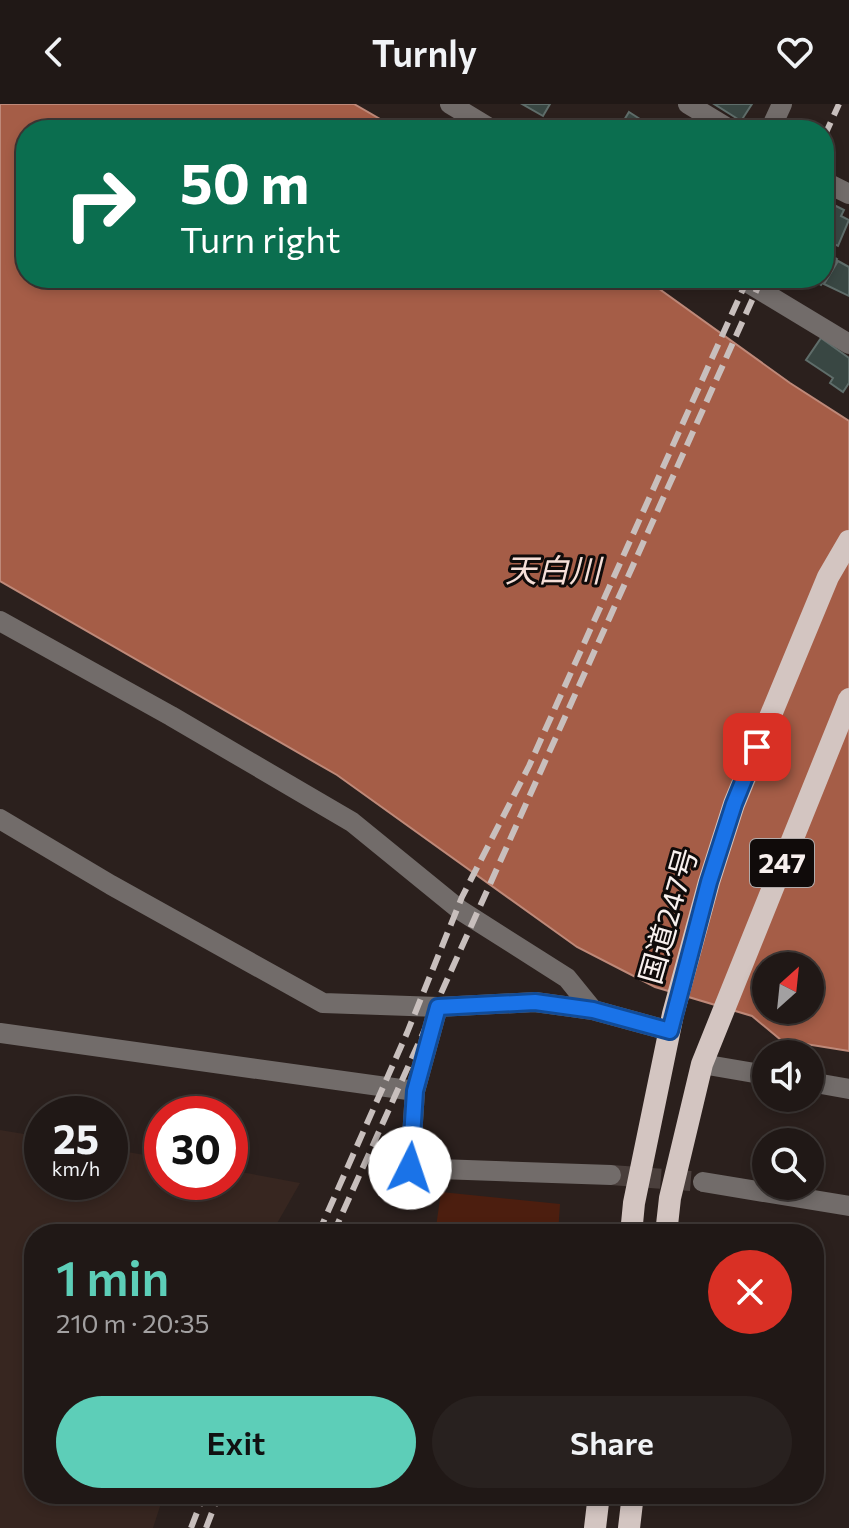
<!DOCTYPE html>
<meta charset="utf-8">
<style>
body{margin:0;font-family:Commissioner,"Noto Sans JP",sans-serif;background:#28211f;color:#f1f3f6;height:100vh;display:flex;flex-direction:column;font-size:30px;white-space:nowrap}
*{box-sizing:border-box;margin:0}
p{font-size:26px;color:#a2a0a1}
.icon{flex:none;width:44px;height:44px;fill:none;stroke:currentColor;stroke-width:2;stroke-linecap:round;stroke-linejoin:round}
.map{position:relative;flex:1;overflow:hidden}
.sheet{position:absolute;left:24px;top:1120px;width:800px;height:280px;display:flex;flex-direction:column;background:#201816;border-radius:32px;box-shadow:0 4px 12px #0003,0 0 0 2px #3d3735}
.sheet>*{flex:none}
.top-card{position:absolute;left:16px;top:16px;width:818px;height:168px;border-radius:32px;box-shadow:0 4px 12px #0003,0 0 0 2px #3d3735;background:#0b6e4f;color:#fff;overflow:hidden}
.needle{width:52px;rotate:27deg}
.tools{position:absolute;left:752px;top:848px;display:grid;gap:16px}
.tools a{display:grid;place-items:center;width:72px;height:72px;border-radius:50%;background:#201816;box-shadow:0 4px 12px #0003,0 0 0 2px #3d3735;font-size:40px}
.speed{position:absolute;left:24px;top:992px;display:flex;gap:16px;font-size:40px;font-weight:700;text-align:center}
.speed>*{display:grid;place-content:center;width:104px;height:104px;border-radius:50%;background:#201816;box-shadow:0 4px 12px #0003,0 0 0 2px #3d3735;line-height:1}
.speed small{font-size:20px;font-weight:400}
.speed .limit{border:12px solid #d22;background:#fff;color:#111}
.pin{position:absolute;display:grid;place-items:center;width:68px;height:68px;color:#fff;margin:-34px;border-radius:16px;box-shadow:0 4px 12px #0006}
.me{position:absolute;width:88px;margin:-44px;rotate:4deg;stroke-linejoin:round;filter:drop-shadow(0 0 6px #0008)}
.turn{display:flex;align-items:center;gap:28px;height:168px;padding:0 32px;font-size:36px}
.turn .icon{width:104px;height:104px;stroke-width:2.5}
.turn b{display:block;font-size:56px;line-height:68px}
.round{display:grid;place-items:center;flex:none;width:84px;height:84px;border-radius:42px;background:#28211f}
.headline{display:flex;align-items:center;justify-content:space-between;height:136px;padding:0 32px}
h1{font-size:48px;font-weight:600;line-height:60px;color:#5dceb8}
.cta{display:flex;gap:16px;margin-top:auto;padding:16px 32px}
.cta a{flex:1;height:92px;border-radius:48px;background:#5dceb8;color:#111;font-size:32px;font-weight:600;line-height:92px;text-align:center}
.cta a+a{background:#28211f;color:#f1f3f6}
header{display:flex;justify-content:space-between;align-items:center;height:104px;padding:0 32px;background:#201816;font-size:36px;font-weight:600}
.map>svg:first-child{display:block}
.built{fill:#372620}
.green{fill:#4c1e0f}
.water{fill:#a55d47;stroke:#be8979;stroke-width:2;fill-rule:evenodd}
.building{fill:#394743;stroke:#5f6d6a;stroke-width:2}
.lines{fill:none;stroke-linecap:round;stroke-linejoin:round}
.minor-tunnel{stroke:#4a3f3c;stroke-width:20;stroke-dasharray:20 10;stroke-linecap:butt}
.minor{stroke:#726c6a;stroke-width:20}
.tertiary{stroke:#726c6a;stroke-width:20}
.trunk{stroke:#d3c5c1;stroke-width:22}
.rail{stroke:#c8bfbd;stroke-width:6;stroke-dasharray:16 8;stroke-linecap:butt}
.route-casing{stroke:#114b97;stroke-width:20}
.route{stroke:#1a73e8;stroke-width:14}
.labels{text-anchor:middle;stroke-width:6;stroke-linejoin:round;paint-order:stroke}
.shield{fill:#100b0a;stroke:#b2abaa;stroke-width:2}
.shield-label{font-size:28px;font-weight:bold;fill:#f8f0ee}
.street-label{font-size:30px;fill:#f8f0ee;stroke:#100b0a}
.water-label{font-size:32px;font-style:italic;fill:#f5dfd8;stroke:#100b0a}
</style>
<header><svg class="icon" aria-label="back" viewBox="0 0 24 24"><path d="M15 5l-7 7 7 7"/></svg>Turnly<svg class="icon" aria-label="heart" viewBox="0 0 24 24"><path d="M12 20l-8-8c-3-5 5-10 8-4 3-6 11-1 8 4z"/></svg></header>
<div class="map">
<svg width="849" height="1424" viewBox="0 0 849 1424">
<rect width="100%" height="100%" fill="#2b201d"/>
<path class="built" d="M 0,1026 L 42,1033 L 42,1078 L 110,1078 L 110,1045 L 162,1054 L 162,1078 L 230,1078 L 230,1066 L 300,1079 L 271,1130 L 34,1130 L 34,1390 L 164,1390 L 153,1424 L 0,1424 Z"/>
<path class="green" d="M 441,1088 L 560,1100 L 558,1130 L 435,1130 Z"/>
<path class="water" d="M 0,0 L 354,0 L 399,26 L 26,26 L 26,174 L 644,174 L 790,279 L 849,317 L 849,947 L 781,936 L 752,912 L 655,883 L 577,843 L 337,671 L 0,477 ZM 766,862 L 810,862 L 810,906 L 766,906 Z"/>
<path class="building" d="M 522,0 L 550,0 L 543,12 Z
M 714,0 L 752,0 L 741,17 Z
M 629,8 L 646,19 L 644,21 L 652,26 L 618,26 Z
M 834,101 L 844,106 L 841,112 L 849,116 L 838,142 L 824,135 L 824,120 Z
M 824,147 L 837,155 L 821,181 L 809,174 L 824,174 Z
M 838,157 L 849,163 L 849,192 L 824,180 Z
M 821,234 L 849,254 L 849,279 L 843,288 L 830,279 L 833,274 L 806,256 Z"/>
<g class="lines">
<path class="minor-tunnel" d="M 611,1071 L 703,1078"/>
<path class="minor" d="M 450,0 L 493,26
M 688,0 L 731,26
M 827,79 L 849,90
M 740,174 L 849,240
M 0,517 L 171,612 L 352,718 L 460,806 L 567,874 L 593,906
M 0,715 L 111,781 L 323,899 L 438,903 L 415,987 L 410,1064 L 611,1071
M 438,903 L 535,898 L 593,906 L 670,927
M 0,929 L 415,987
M 702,960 L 766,971
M 810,978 L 849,985
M 703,1078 L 849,1102"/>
<path class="tertiary" d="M 770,26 L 782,0"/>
<path class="trunk" d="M 631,1130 L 634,1099 L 673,910 L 709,778 L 734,700 L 828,473 L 849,437
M 666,1130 L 670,1094 L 702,960 L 849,595
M 595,1424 L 599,1390
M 629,1424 L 633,1390"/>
<path class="rail" d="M 824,33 L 839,0
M 318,1130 L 407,929 L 462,793 L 529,662 L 748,174
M 333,1130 L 762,174
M 191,1424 L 204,1390
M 206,1424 L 219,1390"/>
</g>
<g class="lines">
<defs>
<path id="route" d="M 410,1064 L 415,987 L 438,903 L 535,898 L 593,906 L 670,927 L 709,778 L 734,700 L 757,643"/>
</defs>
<use href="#route" class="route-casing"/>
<use href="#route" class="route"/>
</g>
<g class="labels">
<rect class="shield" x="750" y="735" width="64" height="48" rx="6"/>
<g class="shield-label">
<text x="782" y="769">247</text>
</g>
<g class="street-label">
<text transform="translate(669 812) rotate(-74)" y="10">国道247号</text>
</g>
<g class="water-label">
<text x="553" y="478">天白川</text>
</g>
</g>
</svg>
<div class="tools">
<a><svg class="needle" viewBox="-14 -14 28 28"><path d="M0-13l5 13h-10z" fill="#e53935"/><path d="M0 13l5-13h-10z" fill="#a2a0a1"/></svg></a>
<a><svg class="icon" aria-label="sound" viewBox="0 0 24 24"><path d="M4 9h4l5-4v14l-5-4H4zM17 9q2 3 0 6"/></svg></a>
<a><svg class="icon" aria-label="search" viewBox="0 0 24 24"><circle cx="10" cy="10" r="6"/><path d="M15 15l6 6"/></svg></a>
</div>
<div class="speed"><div>25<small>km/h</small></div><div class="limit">30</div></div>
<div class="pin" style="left:757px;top:643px;background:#d93025"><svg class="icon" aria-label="arrive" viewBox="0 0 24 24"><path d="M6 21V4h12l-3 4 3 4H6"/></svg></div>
<svg class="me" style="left:410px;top:1064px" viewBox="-20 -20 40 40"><circle r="19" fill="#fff"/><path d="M0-13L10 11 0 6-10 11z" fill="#1a73e8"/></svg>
<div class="top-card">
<div class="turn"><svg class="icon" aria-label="right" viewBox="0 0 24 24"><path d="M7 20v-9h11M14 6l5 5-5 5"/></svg><div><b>50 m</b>Turn right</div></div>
</div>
<section class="sheet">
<div class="headline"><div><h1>1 min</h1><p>210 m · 20:35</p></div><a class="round" style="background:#d93025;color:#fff"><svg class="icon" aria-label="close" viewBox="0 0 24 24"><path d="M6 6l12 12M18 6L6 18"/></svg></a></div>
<div class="cta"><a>Exit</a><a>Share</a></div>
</section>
</div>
